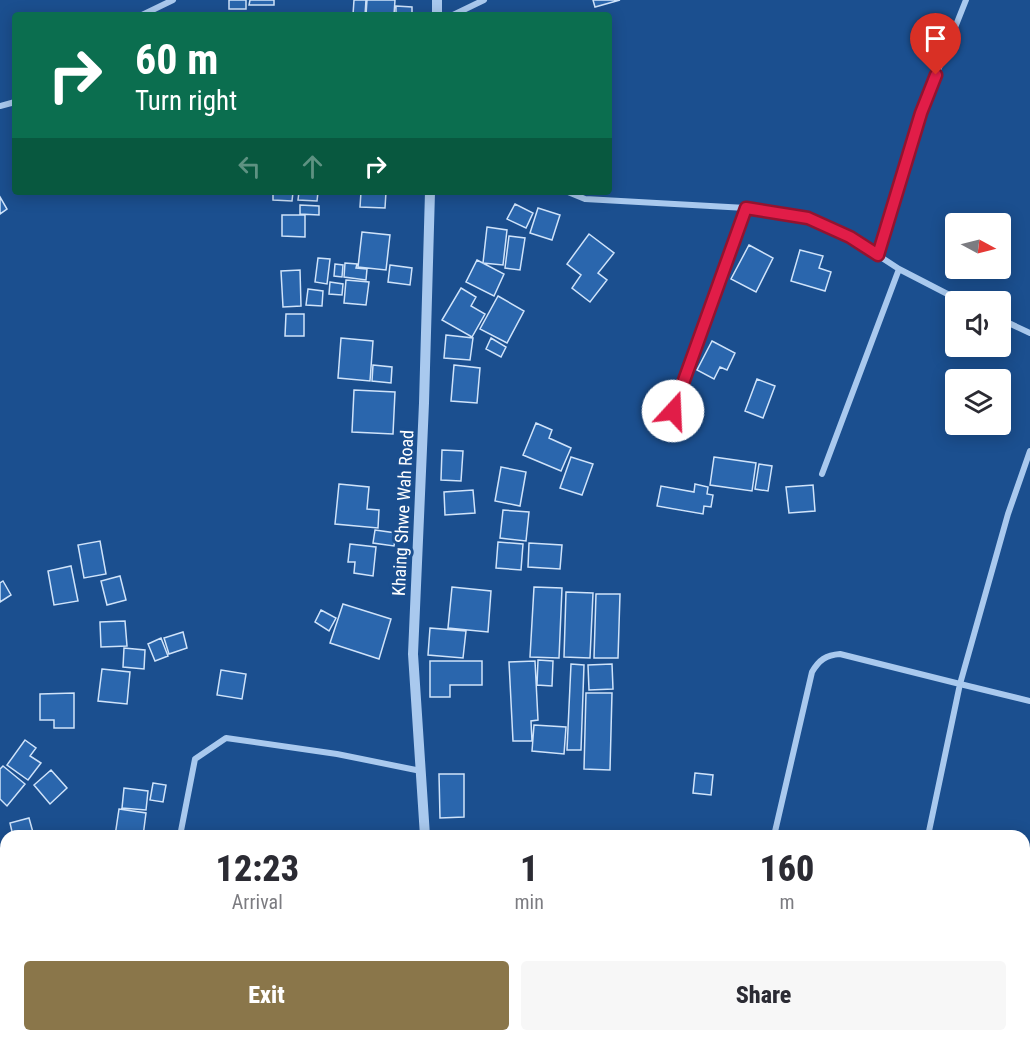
<!DOCTYPE html>
<style>
body{margin:0;font-family:"Roboto Condensed",sans-serif;background:#f7f7f7;color:#2b2b33;height:100vh;display:flex;flex-direction:column;font-size:22px;white-space:nowrap}
*{box-sizing:border-box;margin:0}
p{font-size:20px;color:#7c7c81}
.icon{flex:none;width:33px;height:33px;fill:none;stroke:currentColor;stroke-width:2;stroke-linecap:round;stroke-linejoin:round}
.map{position:relative;flex:1;overflow:hidden}
.drawer{position:absolute;left:0px;top:830px;width:1030px;height:212px;display:flex;flex-direction:column;background:#fff;border-radius:18px 18px 0 0;box-shadow:0 3px 15px #0003}
.drawer>*{flex:none}
.banner{position:absolute;left:12px;top:12px;width:600px;height:183px;border-radius:6px;box-shadow:0 3px 15px #0003;background:#0b6e4f;color:#fff;overflow:hidden}
.needle{width:39px;rotate:97deg}
.controls{position:absolute;left:945px;top:213px;display:grid;gap:12px}
.controls a{display:grid;place-items:center;width:66px;height:66px;border-radius:6px;background:#fff;box-shadow:0 3px 15px #0003;font-size:30px}
.pin{position:absolute;display:grid;place-items:center;width:51px;height:51px;color:#fff;margin:-62px -26px;border-radius:50% 50% 50% 0;rotate:-45deg;box-shadow:0 0 6px #0007}
.pin .icon{rotate:45deg}
.me{position:absolute;width:66px;margin:-33px;rotate:20deg;stroke-linejoin:round;filter:drop-shadow(0 0 4px #0008)}
.turn{display:flex;align-items:center;gap:21px;height:126px;padding:0 24px;font-size:27px}
.turn .icon{width:78px;height:78px;stroke-width:2.5}
.turn b{display:block;font-size:42px;line-height:51px}
.lanes{display:flex;align-items:center;height:57px;padding:0 24px;background:#0003;justify-content:center;gap:30px;direction:ltr}
.lanes .off{opacity:.35}
.eta{display:flex;justify-content:space-evenly;align-items:center;height:102px;text-align:center}
.eta b{font-size:36px;font-weight:800;line-height:42px}
.primary-button{display:flex;gap:12px;margin-top:auto;padding:12px 24px}
.primary-button a{flex:1;height:69px;border-radius:6px;background:#8a764a;color:#fff;font-size:24px;font-weight:800;line-height:69px;text-align:center}
.primary-button a+a{background:#f7f7f7;color:#2b2b33}
.map>svg:first-child{display:block}
.building{fill:#2a66ad;stroke:#cfe3fa;stroke-width:1.5}
.lines{fill:none;stroke-linecap:round;stroke-linejoin:round}
.minor{stroke:#a9c9ee;stroke-width:6}
.tertiary{stroke:#a9c9ee;stroke-width:10}
.route-casing{stroke:#92132f;stroke-width:15}
.route{stroke:#e11d48;stroke-width:10}
.labels{text-anchor:middle;stroke-width:6;stroke-linejoin:round;paint-order:stroke}
.street-label{font-size:18px;fill:#fff;stroke:#1b4f8f}
</style>
<div class="map">
<svg width="1030" height="1040" viewBox="0 0 1030 1040">
<rect width="100%" height="100%" fill="#1b4f8f"/>
<path class="building" d="M 229,0 L 246,0 L 246,9 L 229,9 Z
M 250,0 L 274,0 L 274,5 L 249,5 Z
M 354,0 L 366,0 L 365,15 L 353,15 Z
M 367,0 L 395,0 L 394,15 L 366,15 Z
M 593,0 L 620,0 L 595,7 Z
M 396,6 L 412,7 L 412,15 L 396,15 Z
M 273,192 L 293,192 L 292,201 L 273,200 Z
M 299,192 L 318,192 L 317,201 L 298,200 Z
M 361,192 L 386,192 L 385,208 L 360,207 Z
M 0,197 L 7,209 L 0,214 Z
M 515,204 L 533,213 L 526,228 L 507,219 Z
M 300,205 L 319,206 L 319,215 L 300,214 Z
M 538,208 L 560,215 L 552,240 L 530,233 Z
M 282,215 L 305,215 L 305,237 L 282,236 Z
M 487,227 L 507,230 L 503,265 L 483,263 Z
M 362,232 L 390,235 L 386,270 L 358,267 Z
M 589,234 L 614,253 L 598,273 L 607,280 L 590,302 L 572,288 L 581,275 L 567,264 Z
M 509,236 L 525,238 L 520,270 L 505,268 Z
M 749,245 L 773,258 L 756,292 L 731,279 Z
M 800,250 L 823,256 L 819,268 L 831,272 L 825,291 L 791,281 Z
M 318,258 L 330,259 L 327,284 L 315,282 Z
M 477,260 L 504,274 L 494,296 L 466,282 Z
M 345,263 L 357,264 L 356,268 L 367,269 L 366,280 L 344,277 Z
M 335,264 L 343,265 L 342,277 L 334,276 Z
M 390,265 L 412,268 L 410,285 L 388,282 Z
M 300,270 L 301,306 L 283,307 L 281,271 Z
M 346,280 L 369,282 L 366,305 L 344,303 Z
M 330,282 L 343,284 L 342,295 L 329,294 Z
M 461,288 L 476,297 L 471,306 L 485,314 L 472,337 L 442,320 Z
M 308,289 L 323,291 L 322,306 L 306,305 Z
M 498,296 L 524,311 L 507,343 L 480,329 Z
M 286,314 L 304,314 L 304,336 L 285,336 Z
M 446,335 L 473,338 L 470,360 L 444,358 Z
M 341,338 L 373,341 L 370,381 L 338,378 Z
M 491,338 L 506,347 L 501,357 L 486,349 Z
M 712,341 L 735,353 L 727,370 L 720,367 L 714,379 L 697,370 Z
M 373,365 L 392,367 L 391,383 L 372,381 Z
M 454,365 L 480,368 L 477,403 L 451,401 Z
M 757,379 L 775,386 L 763,418 L 745,411 Z
M 354,390 L 395,392 L 393,434 L 352,432 Z
M 536,423 L 552,430 L 549,438 L 571,448 L 561,471 L 523,455 Z
M 442,450 L 463,451 L 461,481 L 441,480 Z
M 571,457 L 593,464 L 582,495 L 560,488 Z
M 714,457 L 756,463 L 752,491 L 710,485 Z
M 759,464 L 772,466 L 768,491 L 755,489 Z
M 501,467 L 526,472 L 520,506 L 495,501 Z
M 339,484 L 369,487 L 367,509 L 379,510 L 378,528 L 335,524 Z
M 695,484 L 708,487 L 707,494 L 713,495 L 711,507 L 704,506 L 703,514 L 657,506 L 661,486 L 694,492 Z
M 813,485 L 815,511 L 789,513 L 786,487 Z
M 473,490 L 475,513 L 445,515 L 444,492 Z
M 503,510 L 529,512 L 526,541 L 500,538 Z
M 375,530 L 396,533 L 394,546 L 373,543 Z
M 100,541 L 106,574 L 84,578 L 78,545 Z
M 498,542 L 523,544 L 521,570 L 496,568 Z
M 529,543 L 562,545 L 560,569 L 528,567 Z
M 350,544 L 376,547 L 373,576 L 354,573 L 355,562 L 348,562 Z
M 71,566 L 78,601 L 54,605 L 48,571 Z
M 120,576 L 126,600 L 107,605 L 101,581 Z
M 3,581 L 11,595 L 0,602 L 0,583 Z
M 452,587 L 491,591 L 488,632 L 448,628 Z
M 534,587 L 562,588 L 559,658 L 530,657 Z
M 566,592 L 593,593 L 590,658 L 564,657 Z
M 596,594 L 620,594 L 618,658 L 594,658 Z
M 343,604 L 391,619 L 379,659 L 330,643 Z
M 321,610 L 336,618 L 329,631 L 315,622 Z
M 125,621 L 127,646 L 101,647 L 100,622 Z
M 430,628 L 466,631 L 463,658 L 428,655 Z
M 183,632 L 187,648 L 169,654 L 164,638 Z
M 161,638 L 168,656 L 155,661 L 148,644 Z
M 124,648 L 145,650 L 144,669 L 123,667 Z
M 538,660 L 553,661 L 552,686 L 537,685 Z
M 430,661 L 482,661 L 482,685 L 450,685 L 450,697 L 430,697 Z
M 535,661 L 538,720 L 531,721 L 532,741 L 513,741 L 509,662 Z
M 571,664 L 584,665 L 581,750 L 567,750 Z
M 612,664 L 613,689 L 589,690 L 588,665 Z
M 102,669 L 130,672 L 127,704 L 98,701 Z
M 221,670 L 246,674 L 242,699 L 217,695 Z
M 74,693 L 74,728 L 54,728 L 54,720 L 40,720 L 40,694 Z
M 586,693 L 612,693 L 610,770 L 584,769 Z
M 534,725 L 566,727 L 564,754 L 532,751 Z
M 25,740 L 36,748 L 30,756 L 41,763 L 28,780 L 7,765 Z
M 3,766 L 25,784 L 7,806 L 0,799 L 0,769 Z
M 51,770 L 67,788 L 50,804 L 34,785 Z
M 695,773 L 713,775 L 711,795 L 693,793 Z
M 439,774 L 464,774 L 464,817 L 440,818 Z
M 153,783 L 166,785 L 163,802 L 150,800 Z
M 124,788 L 148,791 L 146,810 L 122,808 Z
M 119,809 L 146,813 L 143,836 L 115,836 Z
M 29,818 L 34,836 L 13,836 L 10,823 Z
M 76,831 L 101,834 L 101,836 L 76,836 Z
M 605,1035 L 626,1035 L 625,1040 L 604,1040 Z
M 751,1035 L 769,1035 L 767,1040 L 754,1040 L 750,1039 Z
M 805,1035 L 850,1035 L 849,1040 L 824,1040 Z
M 905,1035 L 930,1035 L 929,1040 L 904,1040 Z"/>
<g class="lines">
<path class="minor" d="M 142,15 L 173,0
M 453,15 L 484,0
M 0,106 L 15,102
M 568,192 L 585,199 L 746,208 L 808,218 L 850,237 L 899,269 L 963,302
M 878,255 L 921,113 L 966,0
M 1000,319 L 1030,333
M 673,410 L 746,208
M 822,474 L 899,269
M 180,836 L 195,759 L 226,738 L 337,754 L 421,771
M 774,836 L 812,672 C 819,660 826,655 840,654 L 960,684 L 1008,514 L 1030,451
M 928,836 L 960,684 L 1030,701
M 0,915 L 6,926
M 1024,937 L 1030,938
M 0,941 L 6,937
M 727,1040 L 728,1035
M 886,1040 L 887,1035"/>
<path class="tertiary" d="M 437,0 L 437,15
M 425,836 L 413,654 L 424,403 L 430,192
M 437,1035 L 437,1040"/>
</g>
<g class="lines">
<defs>
<path id="route" d="M 673,411 L 746,208 L 808,218 L 850,237 L 878,255 L 921,113 L 936,75"/>
</defs>
<use href="#route" class="route-casing"/>
<use href="#route" class="route"/>
</g>
<g class="labels">
<g class="street-label">
<text transform="translate(403 513) rotate(-87)" y="6">Khaing Shwe Wah Road</text>
</g>
</g>
</svg>
<div class="controls">
<a><svg class="needle" viewBox="-14 -14 28 28"><path d="M0-13l5 13h-10z" fill="#e53935"/><path d="M0 13l5-13h-10z" fill="#7c7c81"/></svg></a>
<a><svg class="icon" aria-label="sound" viewBox="0 0 24 24"><path d="M4 9h4l5-4v14l-5-4H4zM17 9q2 3 0 6"/></svg></a>
<a><svg class="icon" aria-label="layers" viewBox="0 0 24 24"><path d="M12 4l9 5-9 5-9-5zM3 14l9 5 9-5"/></svg></a>
</div>
<div class="pin" style="left:936px;top:75px;background:#d93025"><svg class="icon" aria-label="arrive" viewBox="0 0 24 24"><path d="M6 21V4h12l-3 4 3 4H6"/></svg></div>
<svg class="me" style="left:673px;top:411px" viewBox="-20 -20 40 40"><circle r="19" fill="#fff"/><path d="M0-13L10 11 0 6-10 11z" fill="#e11d48"/></svg>
<div class="banner">
<div class="turn"><svg class="icon" aria-label="right" viewBox="0 0 24 24"><path d="M7 20v-9h11M14 6l5 5-5 5"/></svg><div><b>60 m</b>Turn right</div></div>
<div class="lanes"><svg class="icon off" aria-label="left" viewBox="0 0 24 24"><path d="M17 20v-9H6M10 6l-5 5 5 5"/></svg><svg class="icon off" aria-label="ahead" viewBox="0 0 24 24"><path d="M12 20V5M6 11l6-6 6 6"/></svg><svg class="icon" aria-label="right" viewBox="0 0 24 24"><path d="M7 20v-9h11M14 6l5 5-5 5"/></svg></div>
</div>
<section class="drawer">
<div class="eta">
<div><b>12:23</b><p>Arrival</p></div>
<div><b>1</b><p>min</p></div>
<div><b>160</b><p>m</p></div>
</div>
<div class="primary-button"><a>Exit</a><a>Share</a></div>
</section>
</div>
